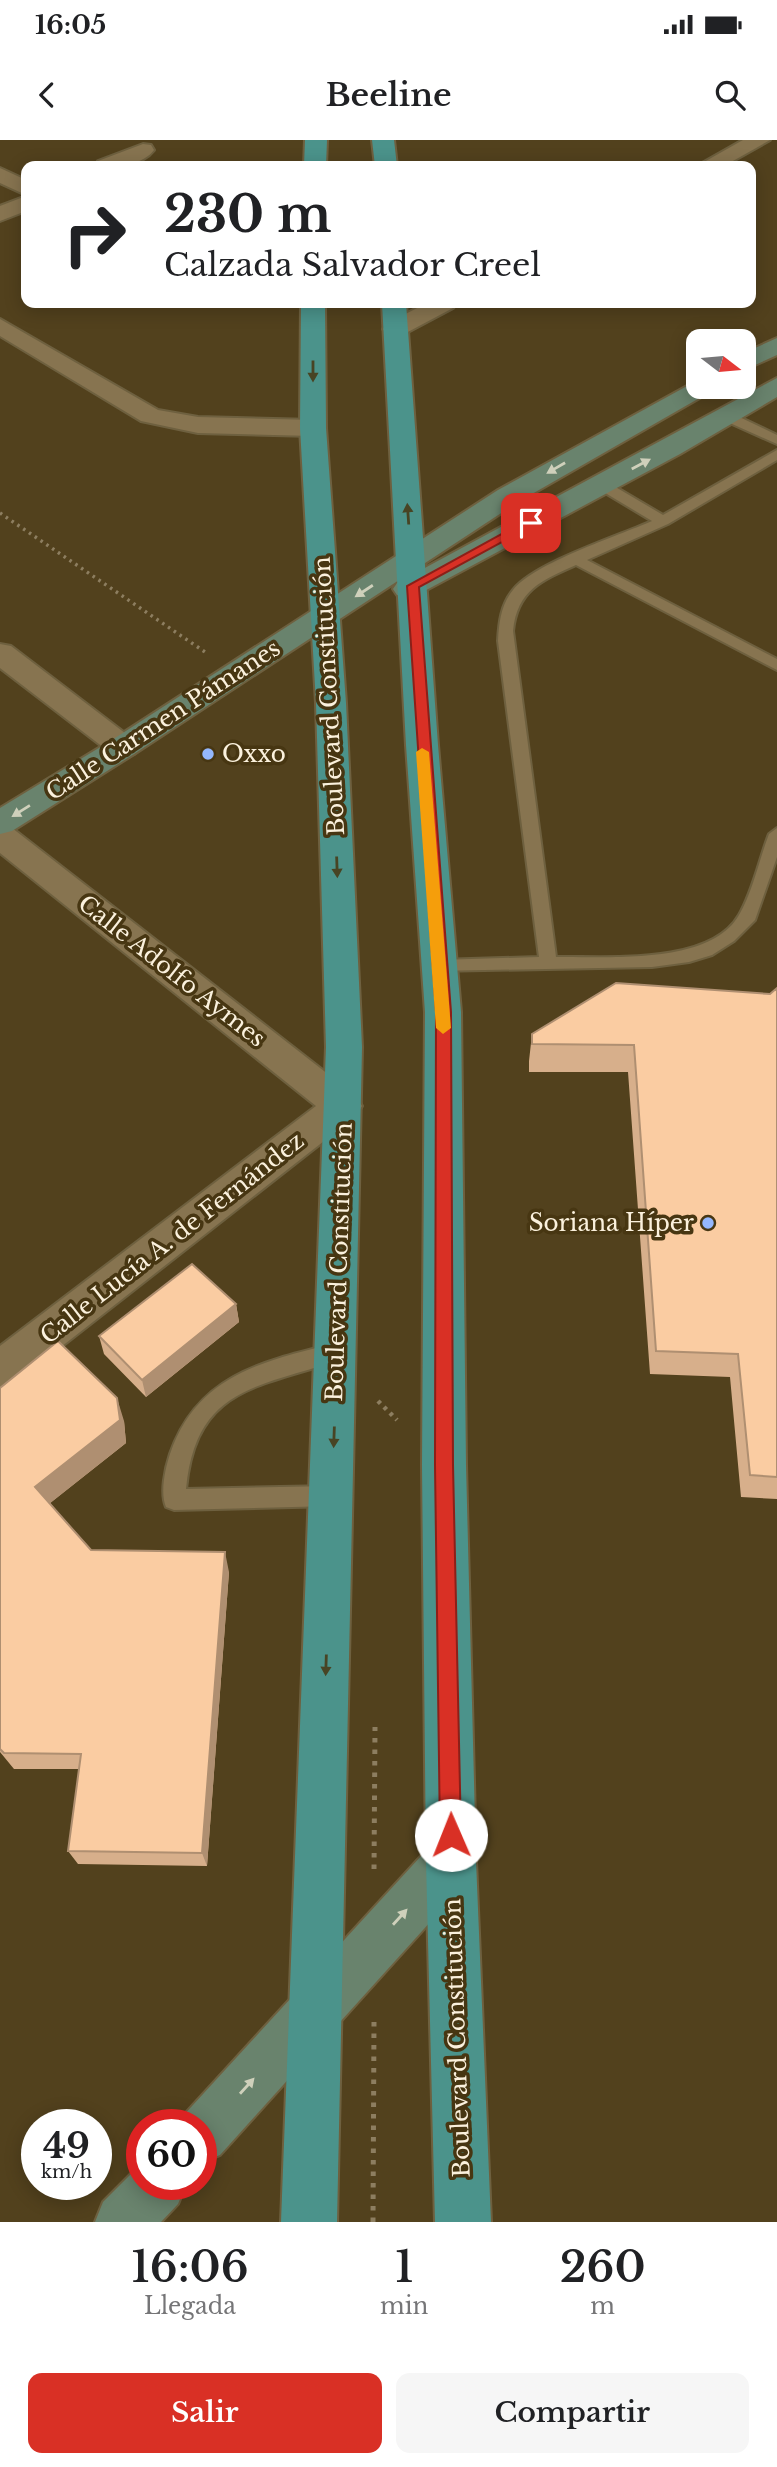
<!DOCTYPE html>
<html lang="es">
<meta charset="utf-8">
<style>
body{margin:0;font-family:"Libre Baskerville",serif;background:#f6f6f6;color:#202124;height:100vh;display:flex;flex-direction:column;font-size:26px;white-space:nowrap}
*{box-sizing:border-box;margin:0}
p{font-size:23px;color:#757577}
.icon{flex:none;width:38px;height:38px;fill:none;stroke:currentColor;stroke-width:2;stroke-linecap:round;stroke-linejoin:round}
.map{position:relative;height:2082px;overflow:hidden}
.panel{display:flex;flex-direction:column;background:#fff;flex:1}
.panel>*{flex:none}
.banner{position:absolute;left:21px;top:21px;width:735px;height:147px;border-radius:14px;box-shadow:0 4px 18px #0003;background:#fff;color:#202124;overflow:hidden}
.needle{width:46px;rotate:106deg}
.tools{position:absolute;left:686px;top:189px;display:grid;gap:14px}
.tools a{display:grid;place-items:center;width:70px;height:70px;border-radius:14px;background:#fff;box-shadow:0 4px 18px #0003;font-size:35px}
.speed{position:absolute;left:21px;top:1969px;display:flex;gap:14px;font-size:35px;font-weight:700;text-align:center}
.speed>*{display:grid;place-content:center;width:91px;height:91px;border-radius:50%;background:#fff;box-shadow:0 4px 18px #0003;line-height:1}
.speed small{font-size:18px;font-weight:400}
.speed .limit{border:10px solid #d22;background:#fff;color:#111}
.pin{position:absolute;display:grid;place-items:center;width:60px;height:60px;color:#fff;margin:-30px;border-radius:14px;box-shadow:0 4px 10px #0006}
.me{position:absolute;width:77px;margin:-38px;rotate:359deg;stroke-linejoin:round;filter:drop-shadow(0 0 5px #0008)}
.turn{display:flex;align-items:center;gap:24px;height:147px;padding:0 28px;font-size:32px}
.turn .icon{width:91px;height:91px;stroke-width:2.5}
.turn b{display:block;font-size:49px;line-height:60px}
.eta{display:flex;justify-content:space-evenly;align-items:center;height:119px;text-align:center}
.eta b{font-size:42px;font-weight:600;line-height:49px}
.button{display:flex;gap:14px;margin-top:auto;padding:14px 28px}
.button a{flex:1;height:80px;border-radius:14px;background:#d93025;color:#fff;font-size:28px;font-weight:600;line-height:80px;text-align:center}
.button a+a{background:#f6f6f6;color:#202124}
.status{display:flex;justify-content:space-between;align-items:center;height:49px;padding:0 35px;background:#fff;direction:ltr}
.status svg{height:19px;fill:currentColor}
header{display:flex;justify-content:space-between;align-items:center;height:91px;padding:0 28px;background:#fff;font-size:32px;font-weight:600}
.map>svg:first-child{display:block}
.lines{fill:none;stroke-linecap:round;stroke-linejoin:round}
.lane-casing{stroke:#6e603f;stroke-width:4}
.street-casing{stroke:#6e603f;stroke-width:4}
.secondary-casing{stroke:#6e603f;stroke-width:4}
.primary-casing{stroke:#6e603f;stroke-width:4}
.path-far2{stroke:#8d7e60;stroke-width:3.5;stroke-dasharray:2.5 4.5;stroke-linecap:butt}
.path-far1{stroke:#8d7e60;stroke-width:4.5;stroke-dasharray:3.5 5;stroke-linecap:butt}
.path{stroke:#8d7e60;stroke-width:5;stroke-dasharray:4.5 7;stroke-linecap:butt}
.lane{fill:#877450;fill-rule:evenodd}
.street{fill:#877450;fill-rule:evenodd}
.secondary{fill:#69836d;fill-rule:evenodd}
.primary{fill:#4b938b;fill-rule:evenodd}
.wall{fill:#d7af8b}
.shaded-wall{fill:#af8f71}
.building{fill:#facca2;stroke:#af8f71;stroke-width:2}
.oneway{fill:#484424}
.oneway2{fill:#cfd0bb}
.route{fill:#d93025;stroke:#8d1f18;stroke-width:2}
.slow{fill:#f59e0b}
.poi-dot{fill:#94b7fd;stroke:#473612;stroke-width:2.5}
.labels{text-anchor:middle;stroke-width:7;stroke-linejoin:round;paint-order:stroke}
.street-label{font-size:23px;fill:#fbf1dd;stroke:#473612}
.poi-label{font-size:23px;fill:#fbf1dd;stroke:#473612;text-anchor:start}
</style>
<div class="status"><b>16:05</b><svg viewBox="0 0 49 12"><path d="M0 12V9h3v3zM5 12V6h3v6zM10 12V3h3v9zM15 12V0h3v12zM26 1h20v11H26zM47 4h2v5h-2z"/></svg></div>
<header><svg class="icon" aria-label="back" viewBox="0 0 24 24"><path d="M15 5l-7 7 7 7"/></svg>Beeline<svg class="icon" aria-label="search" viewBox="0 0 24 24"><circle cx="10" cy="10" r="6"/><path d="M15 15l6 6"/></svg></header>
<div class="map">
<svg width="777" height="2082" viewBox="0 0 777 2082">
<rect width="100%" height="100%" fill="#52411d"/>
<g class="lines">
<defs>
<path id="lane" d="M 721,273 L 731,273 L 777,295 L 777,304 L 721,279 Z
M 777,310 L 777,320 L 668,384 L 587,420 L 777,519 L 777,530 L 576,425 C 542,440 517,450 513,491 L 556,817 C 605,816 710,826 739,775 C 753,751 759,720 769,694 L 777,688 L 777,717 L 755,780 L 734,801 L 712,815 L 689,822 L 652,827 L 433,831 L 430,826 L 433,821 L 439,820 L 539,817 L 498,501 C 499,482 501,465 513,450 C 534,423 618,396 652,381 L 597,348 L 597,342 L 607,342 L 663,375 Z
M 337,1203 L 344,1206 L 347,1212 L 344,1218 C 263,1248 196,1243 186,1349 L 332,1346 L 340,1349 L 343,1356 L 340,1363 L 332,1366 L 174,1370 L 166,1367 C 160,1353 165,1329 170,1314 C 197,1235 263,1221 337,1203 Z"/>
<path id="street" d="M 743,0 L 770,0 L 724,26 L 697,26 Z
M 143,4 L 151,5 L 154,10 C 141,27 114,27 95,26 L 98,21 Z
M 0,28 L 26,40 L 26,55 L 0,43 Z
M 26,56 L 26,71 L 0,81 L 0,66 Z
M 427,163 L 457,163 L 453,168 L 404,194 L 386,194 L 383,189 L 386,184 Z
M 0,179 L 158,270 L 198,277 L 313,280 L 322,282 L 326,288 L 322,294 L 313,296 L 198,293 L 141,281 L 0,196 Z
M 0,504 L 11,506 L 134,600 L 139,607 L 134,614 L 123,617 L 112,614 L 0,528 Z
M 0,685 L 12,688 L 356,956 L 362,966 L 356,976 L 15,1243 L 0,1248 L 0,1206 L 316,966 L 0,713 Z"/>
<path id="secondary" d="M 777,198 L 777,215 L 744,230 L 744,213 Z
M 777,238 L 777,257 L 680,314 L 417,455 L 407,458 L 397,455 L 393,449 L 397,443 Z
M 698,240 L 698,247 L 713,247 L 710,252 L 518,362 L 134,614 L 12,691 L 0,694 L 0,668 L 112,600 L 498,350 Z
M 451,1696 L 469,1703 L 476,1721 L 469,1739 L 220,2015 L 201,2023 L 201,1984 L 179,1984 L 182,1977 L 433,1703 Z
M 142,2023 L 142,2044 L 186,2044 L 178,2064 L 161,2082 L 95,2082 L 103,2062 Z"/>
<path id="primary" d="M 305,0 L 327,0 L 326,26 L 304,26 Z
M 372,0 L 394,0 L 397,26 L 375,26 Z
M 301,163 L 325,163 L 326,288 L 346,563 L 362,907 L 337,2082 L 281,2082 L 326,907 L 316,563 L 300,288 Z
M 382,163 L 406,163 L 438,605 L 461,872 L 466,1325 L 476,1721 L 491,2082 L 435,2082 L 426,1721 L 422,1325 L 425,872 L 406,605 Z"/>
</defs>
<use href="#lane" class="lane-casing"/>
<use href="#street" class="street-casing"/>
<use href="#secondary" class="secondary-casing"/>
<use href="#primary" class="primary-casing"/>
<path class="path-far2" d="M 0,373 L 205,512"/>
<path class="path-far1" d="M 378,1261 L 397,1280"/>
<path class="path" d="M 374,1729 L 375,1587
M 373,2082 L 374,1881"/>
<use href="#lane" class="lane"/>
<use href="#street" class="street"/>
<use href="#secondary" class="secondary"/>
<use href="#primary" class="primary"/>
</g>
<path class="wall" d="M 777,848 L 777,1359 L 741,1357 L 730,1237 L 650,1234 L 628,932 L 529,932 L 529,921 L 532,894 L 770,854 Z
M 236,1164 L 239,1182 L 146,1257 L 104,1214 L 99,1196 Z
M 0,1248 L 124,1281 L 126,1303 L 50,1363 L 91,1410 L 229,1432 L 207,1726 L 78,1724 L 68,1711 L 79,1629 L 14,1629 L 0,1612 Z"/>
<path class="shaded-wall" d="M 236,1164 L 239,1182 L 146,1257 L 142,1240 Z
M 117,1258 L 124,1281 L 126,1303 L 44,1368 L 35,1347 Z
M 225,1412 L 229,1432 L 207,1726 L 202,1713 Z"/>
<path class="building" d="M 616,843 L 770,854 L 777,848 L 777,1337 L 750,1335 L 738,1214 L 656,1211 L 634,905 L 532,904 L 532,894 Z
M 192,1124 L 236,1164 L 142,1240 L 99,1196 Z
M 58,1201 L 117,1258 L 120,1280 L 35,1347 L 91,1410 L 225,1412 L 202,1713 L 68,1711 L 81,1614 L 4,1613 L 0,1609 L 0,1248 Z"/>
<defs><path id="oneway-solid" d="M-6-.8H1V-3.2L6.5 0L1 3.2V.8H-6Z" transform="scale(1.75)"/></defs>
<g class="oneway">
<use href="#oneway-solid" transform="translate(313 231) rotate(90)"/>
<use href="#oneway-solid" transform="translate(408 374) rotate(-94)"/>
<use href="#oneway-solid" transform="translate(337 727) rotate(88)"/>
<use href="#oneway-solid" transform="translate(334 1297) rotate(92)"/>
<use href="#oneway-solid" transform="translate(326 1525) rotate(92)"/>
</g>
<g class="oneway2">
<use href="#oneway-solid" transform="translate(641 324) rotate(-28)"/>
<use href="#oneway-solid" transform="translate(556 328) rotate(150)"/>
<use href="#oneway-solid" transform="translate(364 451) rotate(147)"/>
<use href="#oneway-solid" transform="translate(21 671) rotate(148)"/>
<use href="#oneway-solid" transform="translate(400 1777) rotate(-48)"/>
<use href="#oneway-solid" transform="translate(247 1946) rotate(-48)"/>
</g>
<path class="route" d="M 527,380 L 537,383 L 419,447 L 451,872 L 453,1325 L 461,1695 L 458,1702 L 451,1705 L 443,1702 L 440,1695 L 435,1325 L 436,872 L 407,446 Z"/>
<path class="slow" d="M 422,608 L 429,612 L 451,888 L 443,894 L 436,888 L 416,612 Z"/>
<g class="poi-dot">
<circle cx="208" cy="614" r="7"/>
<circle cx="708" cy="1083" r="7"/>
</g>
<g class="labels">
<g class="street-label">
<text transform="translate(329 556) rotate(-93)" y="8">Boulevard Constitución</text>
<text transform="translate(163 580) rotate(-33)" y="8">Calle Carmen Pámanes</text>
<text transform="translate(172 831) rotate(38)" y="8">Calle Adolfo Aymes</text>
<text transform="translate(172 1098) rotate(-38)" y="8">Calle Lucía A. de Fernández</text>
<text transform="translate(339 1122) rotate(-88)" y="8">Boulevard Constitución</text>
<text transform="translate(457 1898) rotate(-92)" y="8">Boulevard Constitución</text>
</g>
<g class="poi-label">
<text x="222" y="622">Oxxo</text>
<text x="694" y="1091" text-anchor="end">Soriana Híper</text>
</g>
</g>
</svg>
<div class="tools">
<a><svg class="needle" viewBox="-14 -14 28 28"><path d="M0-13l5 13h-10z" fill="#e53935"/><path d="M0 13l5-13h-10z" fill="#757577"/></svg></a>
</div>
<div class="speed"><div>49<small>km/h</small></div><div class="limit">60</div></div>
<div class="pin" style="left:531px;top:383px;background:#d93025"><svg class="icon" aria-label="arrive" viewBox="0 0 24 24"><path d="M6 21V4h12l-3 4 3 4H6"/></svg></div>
<svg class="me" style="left:451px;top:1695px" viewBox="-20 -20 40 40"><circle r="19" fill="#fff"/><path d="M0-13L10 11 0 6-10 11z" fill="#d93025"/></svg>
<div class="banner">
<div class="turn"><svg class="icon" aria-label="right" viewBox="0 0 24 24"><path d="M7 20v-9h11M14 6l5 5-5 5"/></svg><div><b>230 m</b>Calzada Salvador Creel</div></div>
</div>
</div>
<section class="panel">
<div class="eta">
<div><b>16:06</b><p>Llegada</p></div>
<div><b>1</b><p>min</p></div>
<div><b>260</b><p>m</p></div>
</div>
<div class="button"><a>Salir</a><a>Compartir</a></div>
</section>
